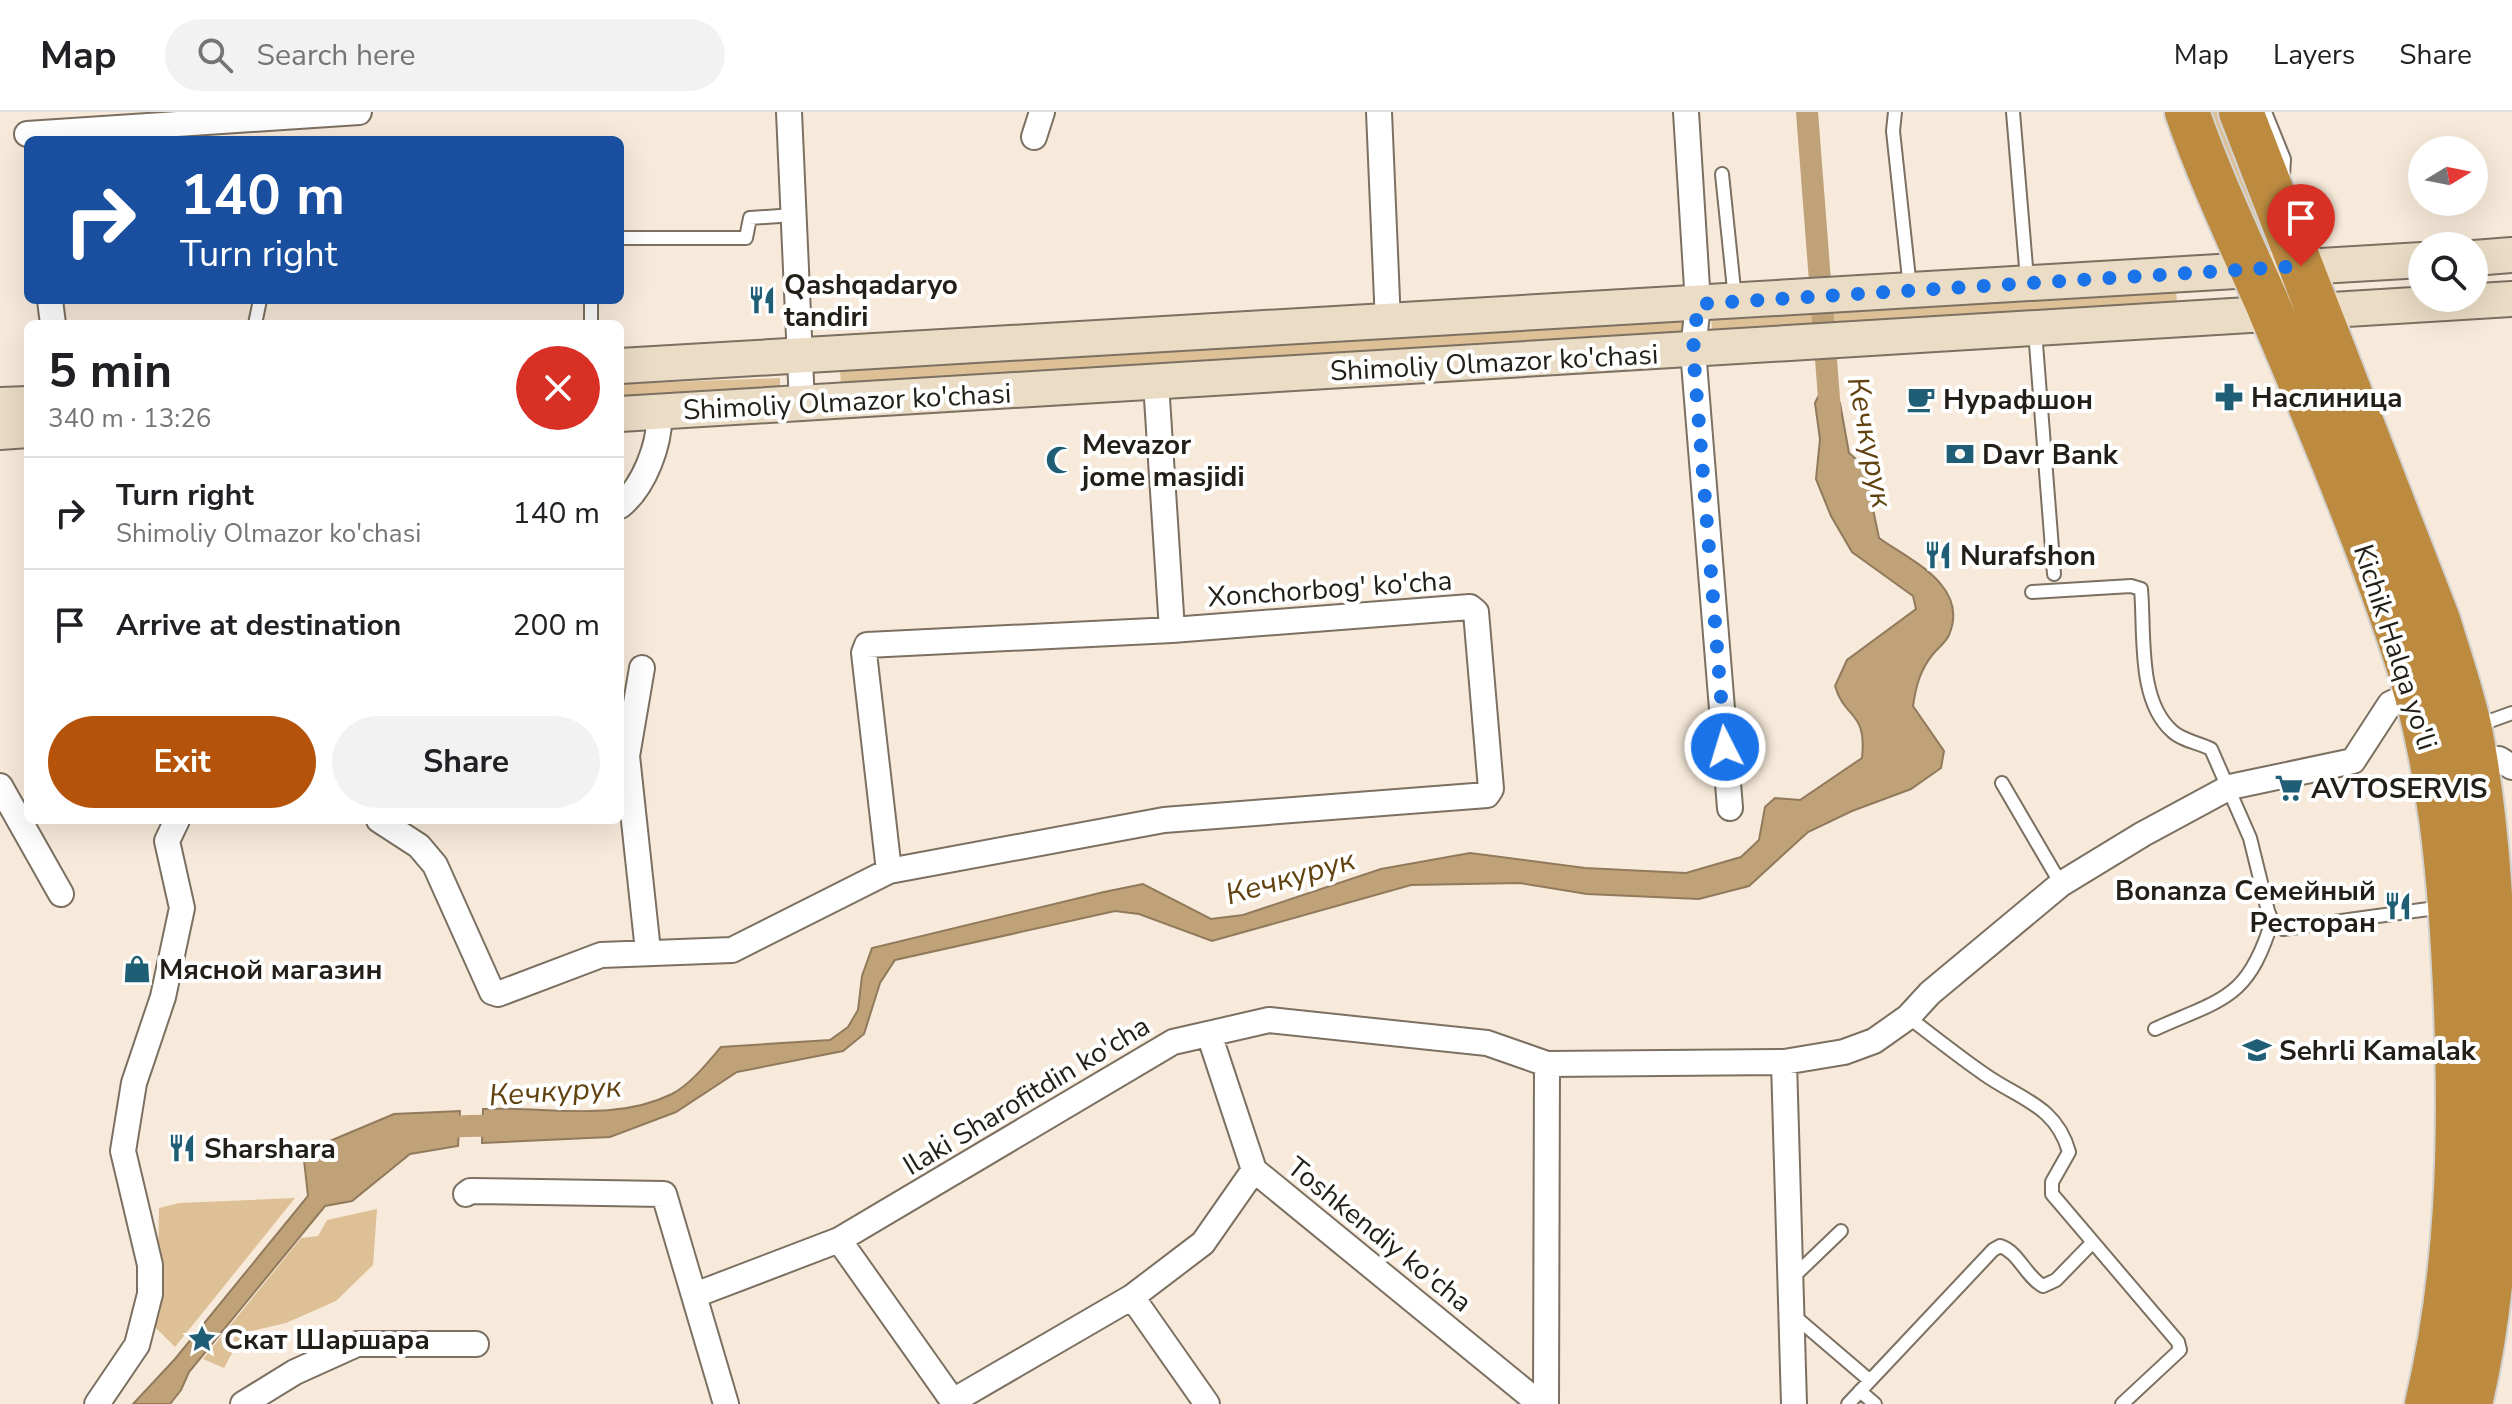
<!DOCTYPE html>
<meta charset="utf-8">
<style>
body{margin:0;font-family:"Nunito Sans",sans-serif;background:#f2f2f2;color:#202124;height:100vh;display:flex;flex-direction:column;font-size:30px;white-space:nowrap}
*{box-sizing:border-box;margin:0}
p{font-size:26px;color:#757577}
.icon{flex:none;width:44px;height:44px;fill:none;stroke:currentColor;stroke-width:2;stroke-linecap:round;stroke-linejoin:round}
.map{position:relative;flex:1;overflow:hidden}
.sheet{position:absolute;left:24px;top:208px;width:600px;height:504px;display:flex;flex-direction:column;background:#fff;border-radius:12px;box-shadow:0 8px 32px #0002}
.sheet>*{flex:none}
.hud{position:absolute;left:24px;top:24px;width:600px;height:168px;border-radius:12px;box-shadow:0 8px 32px #0002;background:#1a4fa0;color:#fff;overflow:hidden}
.needle{width:52px;rotate:80deg}
.controls{position:absolute;left:2408px;top:24px;display:grid;gap:16px}
.controls a{display:grid;place-items:center;width:80px;height:80px;border-radius:50%;background:#fff;box-shadow:0 8px 32px #0002;font-size:40px}
.pin{position:absolute;display:grid;place-items:center;width:68px;height:68px;color:#fff;margin:-82px -34px;border-radius:50% 50% 50% 0;rotate:-45deg;box-shadow:0 0 8px #0007}
.pin .icon{rotate:45deg}
.me{position:absolute;width:88px;margin:-44px;rotate:355deg;stroke-linejoin:round;filter:drop-shadow(0 0 6px #0008)}
.turn{display:flex;align-items:center;gap:28px;height:168px;padding:0 24px;font-size:36px}
.turn .icon{width:104px;height:104px;stroke-width:2.5}
.turn b{display:block;font-size:56px;line-height:68px}
.round{display:grid;place-items:center;flex:none;width:84px;height:84px;border-radius:42px;background:#f2f2f2}
.head{display:flex;align-items:center;justify-content:space-between;height:136px;padding:0 24px}
h1{font-size:48px;font-weight:700;line-height:60px}
.primary-button{display:flex;gap:16px;margin-top:auto;padding:16px 24px}
.primary-button a{flex:1;height:92px;border-radius:48px;background:#b45309;color:#fff;font-size:32px;font-weight:700;line-height:92px;text-align:center}
.primary-button a+a{background:#f2f2f2;color:#202124}
ul{padding:0;list-style:none}
li{display:flex;align-items:center;gap:24px;height:112px;padding:0 24px;border-top:2px solid #e0e0e0}
li div{flex:1}
li b{display:block;font-size:30px}
li em{font-style:normal}
header{display:flex;align-items:center;gap:48px;box-sizing:border-box;height:112px;padding:0 40px;background:#fff;border-bottom:2px solid #e0e0e0}
header strong{font-size:38px}
nav{display:flex;gap:44px;margin-inline-start:auto;font-size:28px}
.search{width:560px;height:72px;background:#f2f2f2;display:flex;align-items:center;gap:20px;box-sizing:border-box;padding:0 28px;border-radius:44px;color:#757577;font-size:30px}
.map>svg:first-child{display:block}
.green{fill:#dec097}
.water{fill:#c0a279;stroke:#917a5c;stroke-width:2}
.lines{fill:none;stroke-linecap:round;stroke-linejoin:round}
.canal{stroke:#c0a279;stroke-width:22}
.lane-casing{stroke:#7b7061;stroke-width:16}
.street-casing{stroke:#7b7061;stroke-width:28}
.secondary-casing{stroke:#7b7061;stroke-width:38}
.highway-casing{stroke:#d3d2d1;stroke-width:48}
.lane{stroke:#fff;stroke-width:12}
.street{stroke:#fff;stroke-width:24}
.secondary{stroke:#ebdcc6;stroke-width:34}
.highway{stroke:#bd8b40;stroke-width:44}
.route{stroke:#1a73e8;stroke-width:14;stroke-dasharray:0 25.2}
.labels{text-anchor:middle;stroke-width:8;stroke-linejoin:round;paint-order:stroke}
.poi-label{font-size:28px;font-weight:bold;fill:#221e18;stroke:#fff;text-anchor:start}
.street-label{font-size:28px;fill:#221e18;stroke:#fff}
.water-label{font-size:30px;font-style:italic;fill:#624310;stroke:#fff}
</style>
<header>
<strong>Map</strong>
<div class="search"><svg class="icon" aria-label="search" viewBox="0 0 24 24"><circle cx="10" cy="10" r="6"/><path d="M15 15l6 6"/></svg>Search here</div>
<nav><a>Map</a><a>Layers</a><a>Share</a></nav>
</header>
<div class="map">
<svg width="2512" height="1292" viewBox="0 0 2512 1292">
<rect width="100%" height="100%" fill="#f7eada"/>
<path class="green" d="M 2203,0 L 2219,0 L 2272,134 L 2267,141 Z
M 2176,175 L 2177,192 L 1712,220 L 1711,203 Z
M 1681,203 L 1683,221 L 841,275 L 840,257 Z
M 780,266 L 780,283 L 620,287 L 620,272 Z
M 295,1086 L 175,1235 L 148,1208 L 158,1155 L 159,1096 L 179,1091 Z
M 377,1097 L 373,1153 L 336,1189 L 286,1211 L 243,1221 L 224,1256 L 203,1247 L 301,1126 L 318,1124 L 327,1108 Z"/>
<path class="water" d="M 1826,269 L 1840,291 L 1849,341 L 1864,354 L 1879,426 C 1910,448 1970,474 1949,523 C 1946,530 1938,536 1933,542 C 1920,558 1916,574 1913,594 L 1944,639 L 1941,656 L 1911,677 L 1852,699 L 1808,720 L 1749,774 L 1699,787 L 1587,782 L 1520,771 L 1411,773 L 1212,829 L 1139,802 L 1115,799 L 895,848 L 880,871 L 864,922 L 843,939 L 737,960 L 676,1000 L 610,1025 L 482,1031 L 483,997 C 546,994 613,1011 672,982 C 691,972 708,950 721,935 L 830,928 L 848,915 L 858,898 L 862,864 L 872,836 L 1104,780 L 1143,772 L 1211,807 L 1243,803 L 1381,757 L 1470,741 L 1585,756 L 1686,761 L 1741,745 L 1759,728 L 1765,695 L 1775,686 L 1800,688 L 1862,646 C 1867,598 1845,608 1835,574 L 1847,548 L 1916,497 L 1913,484 L 1852,440 L 1831,404 L 1816,367 L 1820,327 L 1815,291 Z
M 460,999 L 458,1034 L 410,1042 L 352,1089 L 325,1094 L 189,1260 L 181,1278 L 170,1292 L 133,1292 L 175,1247 L 308,1084 L 304,1048 L 330,1029 L 394,1002 Z"/>
<g class="lines">
<path class="canal" d="M 1807,0 L 1830,299
M 429,1018 C 456,1012 482,1015 510,1013"/>
<defs>
<path id="lane" d="M 1895,0 L 1893,19 L 1910,176
M 2013,0 L 2027,167
M 2265,0 L 2284,47 L 2283,64
M 1722,62 L 1735,187
M 620,126 L 746,126 L 750,106 L 794,103
M 255,212 L 260,188
M 591,212 L 591,188
M 2035,219 L 2054,462
M 2032,480 L 2131,474 L 2141,477 C 2145,521 2137,588 2172,619 C 2181,628 2199,631 2211,637 L 2250,726 L 2268,799 L 2272,809 L 2283,817 L 2443,795
M 2476,614 L 2512,601
M 2002,671 L 2061,772
M 1908,905 C 1933,924 1958,944 1984,962 C 2019,987 2056,993 2069,1040 L 2052,1070 L 2052,1082 L 2178,1230 L 2180,1238 L 2122,1292
M 2155,917 C 2224,886 2248,887 2272,809
M 1791,1167 L 1841,1119
M 1792,1202 L 1868,1267
M 1860,1279 L 1875,1292
M 1848,1292 L 1993,1138 L 2000,1134 C 2019,1140 2025,1164 2043,1174 L 2056,1168 L 2092,1131"/>
<path id="street" d="M 789,0 L 802,292
M 1379,0 L 1388,211
M 1686,0 L 1698,192 L 1693,238 L 1730,696
M 27,22 L 359,0
M 1034,25 L 1042,0
M 50,188 L 53,212
M 1156,271 L 1172,518
M 620,394 C 644,375 661,331 659,301
M 627,644 L 642,556
M 620,647 L 627,644 L 648,839
M 2475,648 L 2499,647 L 2512,655
M 0,674 L 61,782
M 379,708 L 419,734 L 435,753 L 492,880 L 498,882 L 601,843 L 732,838 L 889,759 L 1164,708 L 1487,683 L 1491,677 L 1476,500 L 1470,495 L 1172,518 L 867,533 L 864,541 L 889,759
M 1209,922 L 1254,1058 L 1540,1292
M 1784,950 L 1794,1292
M 466,1082 L 470,1079 L 664,1082 L 726,1292
M 839,1128 L 955,1292
M 695,1183 L 839,1128 L 1173,930 L 1269,908 L 1487,931 L 1547,952 L 1784,950 L 1844,940 L 1874,929 L 1908,905 L 1930,881 L 2061,772 L 2143,722 L 2230,675 L 2353,649 L 2390,592 L 2416,580
M 1132,1185 L 1207,1292
M 953,1289 L 1132,1185 L 1203,1131 L 1254,1058
M 97,1292 L 137,1233 L 150,1182 L 150,1153 L 123,1039 L 134,971 L 163,885 L 182,796 L 167,729 L 177,708
M 243,1292 L 295,1260 L 357,1232 L 476,1232
M 1546,1292 L 1547,952"/>
<path id="secondary" d="M 2474,146 L 2512,143
M 620,254 L 2422,148
M 0,293 L 28,292
M 620,302 L 2512,187
M 0,320 L 28,318"/>
<path id="highway" d="M 2187,0 C 2210,66 2240,129 2268,193 C 2314,302 2361,413 2399,525 C 2441,645 2451,771 2456,897 C 2461,1031 2458,1161 2427,1292
M 2241,0 L 2438,508 C 2449,544 2462,581 2470,618 C 2490,721 2493,827 2496,931 C 2500,1052 2498,1174 2470,1292"/>
</defs>
<use href="#lane" class="lane-casing"/>
<use href="#street" class="street-casing"/>
<use href="#secondary" class="secondary-casing"/>
<use href="#highway" class="highway-casing"/>
<use href="#lane" class="lane"/>
<use href="#street" class="street"/>
<use href="#secondary" class="secondary"/>
<use href="#highway" class="highway"/>
</g>
<g class="lines">
<path class="route" d="M 1725,635 L 1693,238 L 1698,192 L 2301,154"/>
</g>
<defs>
<symbol id="restaurant-bare" viewBox="-9 -9 18 18"><path d="M-5-6h1v4h1v-4h1v4h1v-4h1v5L-1.5 .5V6h-2V.5L-5-1ZM5-6V6H3V1.5H1.5Q1.5-4 5-6Z" fill="#1f5e74" stroke="#fff" stroke-width="2.5" paint-order="stroke"/></symbol>
<symbol id="pharmacy-bare" viewBox="-9 -9 18 18"><path d="M-2-6h4v4h4v4h-4v4h-4v-4h-4v-4h4Z" fill="#1f5e74" stroke="#fff" stroke-width="2.5" paint-order="stroke"/></symbol>
<symbol id="cafe-bare" viewBox="-9 -9 18 18"><path d="M-5.5-4.5H6V0H3Q3 3.5 0 3.5H-2.5Q-5.5 3.5-5.5 0ZM3-3.2v2h1.7v-2ZM-6 4.5H4V6H-6Z" fill="#1f5e74" stroke="#fff" stroke-width="2.5" paint-order="stroke"/></symbol>
<symbol id="bank-bare" viewBox="-9 -9 18 18"><path d="M-6-4H6V4H-6ZM0-2.3a2.3 2.3 0 1 0 0 4.6a2.3 2.3 0 1 0 0-4.6Z" fill="#1f5e74" stroke="#fff" stroke-width="2.5" paint-order="stroke"/></symbol>
<symbol id="mosque-bare" viewBox="-9 -9 18 18"><path d="M3.5-4.9A6 6 0 1 0 3.5 4.9A5 5 0 1 1 3.5-4.9Z" fill="#1f5e74" stroke="#fff" stroke-width="2.5" paint-order="stroke"/></symbol>
<symbol id="supermarket-bare" viewBox="-9 -9 18 18"><path d="M-6-5.5h2.5l.6 2H6L4.5 2H-2.5L-4.4-4H-6ZM-1.5 3.2a1.3 1.3 0 1 0 .1 0ZM3 3.2a1.3 1.3 0 1 0 .1 0Z" fill="#1f5e74" stroke="#fff" stroke-width="2.5" paint-order="stroke"/></symbol>
<symbol id="shop-bare" viewBox="-9 -9 18 18"><path d="M-5-2.5h2.3a2.7 3.5 0 0 1 5.4 0H5L5.5 6h-11ZM-1.5-2.5h3a1.5 2.3 0 0 0-3 0Z" fill="#1f5e74" stroke="#fff" stroke-width="2.5" paint-order="stroke"/></symbol>
<symbol id="school-bare" viewBox="-9 -9 18 18"><path d="M0-5L7-2L0 1L-7-2ZM-4 1L0 2.5L4 1V4Q0 6-4 4Z" fill="#1f5e74" stroke="#fff" stroke-width="2.5" paint-order="stroke"/></symbol>
<symbol id="sight-bare" viewBox="-9 -9 18 18"><path d="M0-6L1.8-2.2L6-1.7L2.9 1.2L3.7 5.4L0 3.3L-3.7 5.4L-2.9 1.2L-6-1.7L-1.8-2.2Z" fill="#1f5e74" stroke="#fff" stroke-width="2.5" paint-order="stroke"/></symbol>
</defs>
<g fill-rule="evenodd">
<use href="#restaurant-bare" x="742" y="168" width="40" height="40"/>
<use href="#pharmacy-bare" x="2209" y="265" width="40" height="40"/>
<use href="#cafe-bare" x="1901" y="267" width="40" height="40"/>
<use href="#bank-bare" x="1940" y="322" width="40" height="40"/>
<use href="#mosque-bare" x="1040" y="328" width="40" height="40"/>
<use href="#restaurant-bare" x="1918" y="423" width="40" height="40"/>
<use href="#supermarket-bare" x="2269" y="656" width="40" height="40"/>
<use href="#restaurant-bare" x="2378" y="774" width="40" height="40"/>
<use href="#shop-bare" x="117" y="837" width="40" height="40"/>
<use href="#school-bare" x="2237" y="918" width="40" height="40"/>
<use href="#restaurant-bare" x="162" y="1016" width="40" height="40"/>
<use href="#sight-bare" x="182" y="1207" width="40" height="40"/>
</g>
<g class="labels">
<g class="poi-label">
<text x="784" y="182">Qashqadaryo<tspan x="784" dy="32">tandiri</tspan></text>
<text x="2251" y="295">Наслиница</text>
<text x="1943" y="297">Нурафшон</text>
<text x="1082" y="342">Mevazor<tspan x="1082" dy="32">jome masjidi</tspan></text>
<text x="1982" y="352">Davr Bank</text>
<text x="1960" y="453">Nurafshon</text>
<text x="2311" y="686">AVTOSERVIS</text>
<text x="2376" y="788" text-anchor="end">Bonanza Семейный<tspan x="2376" dy="32">Ресторан</tspan></text>
<text x="159" y="867">Мясной магазин</text>
<text x="2279" y="948">Sehrli Kamalak</text>
<text x="204" y="1046">Sharshara</text>
<text x="224" y="1237">Скат Шаршара</text>
</g>
<g class="street-label">
<text transform="translate(1494 250) rotate(-3)" y="10">Shimoliy Olmazor ko'chasi</text>
<text transform="translate(847 289) rotate(-3)" y="10">Shimoliy Olmazor ko'chasi</text>
<text transform="translate(1330 476) rotate(-4)" y="10">Xonchorbog' ko'cha</text>
<text transform="translate(2396 535) rotate(72)" y="10">Kichik Halqa yo'li</text>
<text transform="translate(1026 983) rotate(-31)" y="10">Ilaki Sharofitdin ko'cha</text>
<text transform="translate(1380 1122) rotate(39)" y="10">Toshkendiy ko'cha</text>
</g>
<g class="water-label">
<text transform="translate(1870 330) rotate(79)" y="10">Кечкурук</text>
<text transform="translate(1290 765) rotate(-16)" y="10">Кечкурук</text>
<text transform="translate(555 979) rotate(-4)" y="10">Кечкурук</text>
</g>
</g>
</svg>
<div class="controls">
<a><svg class="needle" viewBox="-14 -14 28 28"><path d="M0-13l5 13h-10z" fill="#e53935"/><path d="M0 13l5-13h-10z" fill="#757577"/></svg></a>
<a><svg class="icon" aria-label="search" viewBox="0 0 24 24"><circle cx="10" cy="10" r="6"/><path d="M15 15l6 6"/></svg></a>
</div>
<div class="pin" style="left:2301px;top:154px;background:#d93025"><svg class="icon" aria-label="arrive" viewBox="0 0 24 24"><path d="M6 21V4h12l-3 4 3 4H6"/></svg></div>
<svg class="me" style="left:1725px;top:635px" viewBox="-20 -20 40 40"><circle r="17" fill="#1a73e8" stroke="#fff" stroke-width="3"/><path d="M0-11L8 9 0 5-8 9z" fill="#fff"/></svg>
<div class="hud">
<div class="turn"><svg class="icon" aria-label="right" viewBox="0 0 24 24"><path d="M7 20v-9h11M14 6l5 5-5 5"/></svg><div><b>140 m</b>Turn right</div></div>
</div>
<section class="sheet">
<div class="head"><div><h1>5 min</h1><p>340 m · 13:26</p></div><a class="round" style="background:#d93025;color:#fff"><svg class="icon" aria-label="close" viewBox="0 0 24 24"><path d="M6 6l12 12M18 6L6 18"/></svg></a></div>
<ul>
<li><svg class="icon" aria-label="right" viewBox="0 0 24 24"><path d="M7 20v-9h11M14 6l5 5-5 5"/></svg><div><b>Turn right</b><p>Shimoliy Olmazor ko'chasi</p></div><em>140 m</em></li>
<li><svg class="icon" aria-label="arrive" viewBox="0 0 24 24"><path d="M6 21V4h12l-3 4 3 4H6"/></svg><div><b>Arrive at destination</b></div><em>200 m</em></li>
</ul>
<div class="primary-button"><a>Exit</a><a>Share</a></div>
</section>
</div>
